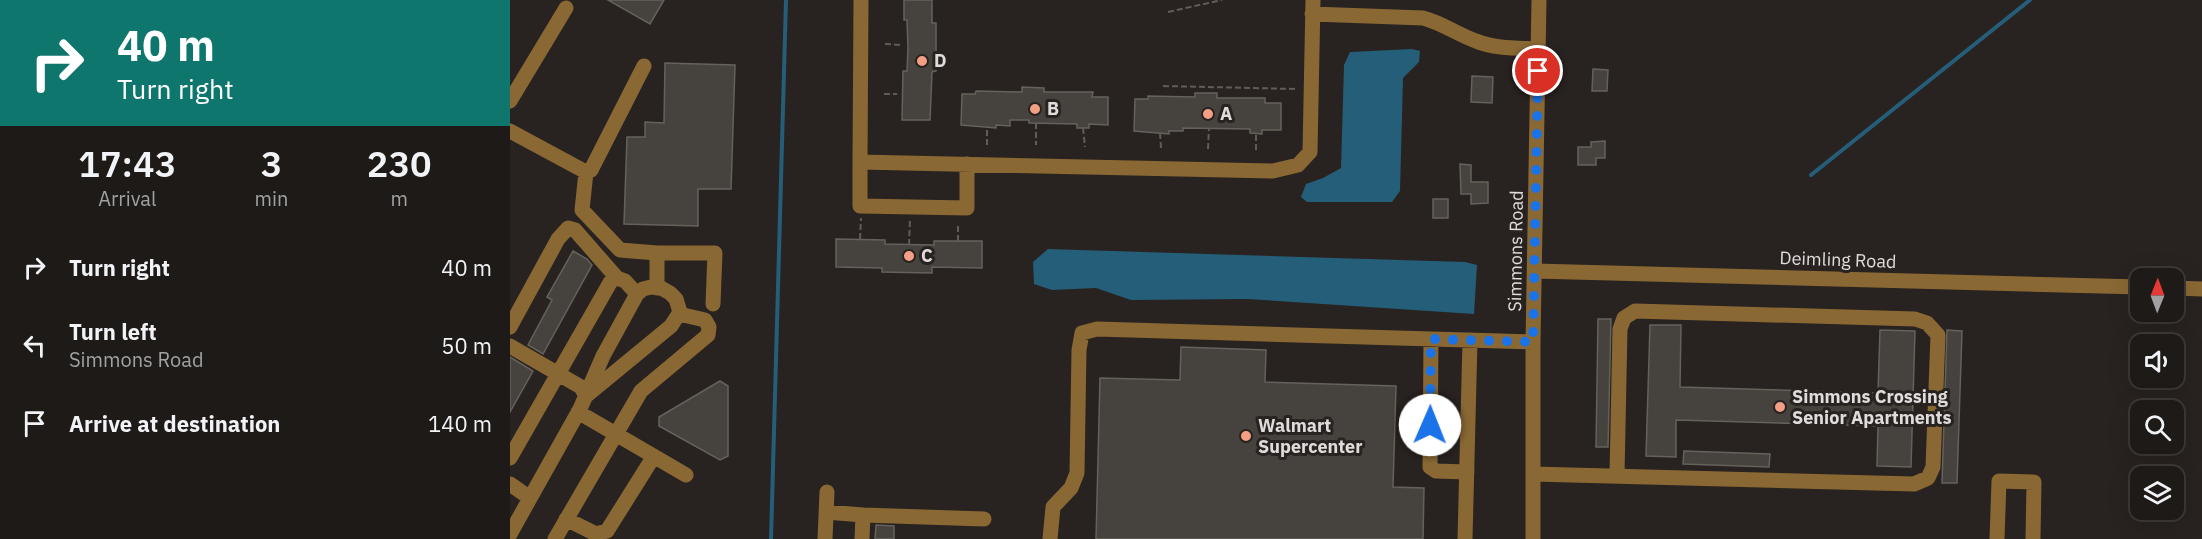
<!DOCTYPE html>
<style>
body{margin:0;font-family:"IBM Plex Sans",sans-serif;background:#262321;color:#f1f3f6;height:100vh;display:flex;flex-direction:column;font-size:22px;white-space:nowrap}
*{box-sizing:border-box;margin:0}
p{font-size:20px;color:#a1a1a2}
.icon{flex:none;width:33px;height:33px;fill:none;stroke:currentColor;stroke-width:2;stroke-linecap:round;stroke-linejoin:round}
.map{position:relative;flex:1;overflow:hidden}
.side{display:flex;flex-direction:column;background:#1e1a18;width:510px}
.side>*{flex:none}
.banner{background:#0f766e;color:#fff;overflow:hidden}
.needle{width:39px;rotate:1deg}
.tools{position:absolute;left:1620px;top:268px;display:grid;gap:12px}
.tools a{display:grid;place-items:center;width:54px;height:54px;border-radius:12px;background:#1e1a18;box-shadow:0 6px 24px #0002,0 0 0 2px #3c3837;font-size:30px}
.pin{position:absolute;display:grid;place-items:center;width:51px;height:51px;color:#fff;margin:-26px;border:3px solid #fff;border-radius:50%;box-shadow:0 2px 6px #0007}
.me{position:absolute;width:66px;margin:-33px;rotate:1deg;stroke-linejoin:round;filter:drop-shadow(0 0 4px #0008)}
.turn{display:flex;align-items:center;gap:21px;height:126px;padding:0 18px;font-size:27px}
.turn .icon{width:78px;height:78px;stroke-width:2.5}
.turn b{display:block;font-size:42px;line-height:51px}
.eta{display:flex;justify-content:space-evenly;align-items:center;height:102px;text-align:center}
.eta b{font-size:36px;font-weight:600;line-height:42px}
ul{padding:0;list-style:none}
li{display:flex;align-items:center;gap:18px;height:78px;padding:0 18px}
li div{flex:1}
li b{display:block;font-size:22px}
li em{font-style:normal}
main{display:flex;flex:1;min-height:0}
.map>svg:first-child{display:block}
.water{fill:#255e79}
.lines{fill:none;stroke-linecap:round;stroke-linejoin:round}
.stream{stroke:#255e79;stroke-width:4}
.building{fill:#46423d;stroke:#65615b;stroke-width:1.5}
.path{stroke:#615b5a;stroke-width:2;stroke-dasharray:6 3;stroke-linecap:butt}
.minor{stroke:#896833;stroke-width:15}
.route{stroke:#1a73e8;stroke-width:10;stroke-dasharray:0 18}
.poi-dot{fill:#f39f85;stroke:#282220;stroke-width:2}
.labels{text-anchor:middle;stroke-width:6;stroke-linejoin:round;paint-order:stroke}
.poi-label{font-size:18px;font-weight:bold;fill:#e0dcdb;stroke:#282220;text-anchor:start}
.street-label{font-size:18px;fill:#e0dcdb;stroke:#282220}
</style>
<main>
<section class="side">
<div class="banner">
<div class="turn"><svg class="icon" aria-label="right" viewBox="0 0 24 24"><path d="M7 20v-9h11M14 6l5 5-5 5"/></svg><div><b>40 m</b>Turn right</div></div>
</div>
<div class="eta">
<div><b>17:43</b><p>Arrival</p></div>
<div><b>3</b><p>min</p></div>
<div><b>230</b><p>m</p></div>
</div>
<ul>
<li><svg class="icon" aria-label="right" viewBox="0 0 24 24"><path d="M7 20v-9h11M14 6l5 5-5 5"/></svg><div><b>Turn right</b></div><em>40 m</em></li>
<li><svg class="icon" aria-label="left" viewBox="0 0 24 24"><path d="M17 20v-9H6M10 6l-5 5 5 5"/></svg><div><b>Turn left</b><p>Simmons Road</p></div><em>50 m</em></li>
<li><svg class="icon" aria-label="arrive" viewBox="0 0 24 24"><path d="M6 21V4h12l-3 4 3 4H6"/></svg><div><b>Arrive at destination</b></div><em>140 m</em></li>
</ul>
</section>
<div class="map">
<svg width="1692" height="539" viewBox="0 0 1692 539">
<rect width="100%" height="100%" fill="#282220"/>
<path class="water" d="M 902,49 L 910,51 L 909,62 L 893,78 L 890,191 L 882,202 L 797,202 L 791,197 L 796,184 L 813,178 L 831,168 L 834,65 L 840,52 Z
M 538,249 L 955,262 L 967,265 L 964,314 L 738,299 L 621,300 L 586,288 L 542,290 L 524,284 L 523,262 Z"/>
<g class="lines">
<path class="stream" d="M 1301,175 L 1520,0
M 261,539 L 276,0"/>
</g>
<path class="building" d="M 98,0 L 154,0 L 140,24 Z
M 394,0 L 422,0 L 422,23 L 426,23 L 426,71 L 422,72 L 420,120 L 392,120 L 393,71 L 397,71 L 398,48 L 397,20 L 394,20 Z
M 155,63 L 225,65 L 221,189 L 188,189 L 188,226 L 114,224 L 117,137 L 135,137 L 135,122 L 154,123 Z
M 1083,69 L 1098,70 L 1097,91 L 1082,91 Z
M 962,76 L 983,77 L 982,103 L 961,102 Z
M 512,87 L 534,88 L 534,92 L 583,92 L 582,97 L 598,97 L 598,125 L 579,124 L 579,128 L 567,128 L 567,124 L 519,123 L 519,120 L 500,120 L 500,126 L 486,125 L 486,128 L 451,125 L 452,94 L 465,94 L 466,91 L 512,92 Z
M 685,93 L 707,93 L 707,98 L 755,98 L 755,103 L 771,103 L 771,130 L 752,130 L 752,134 L 740,133 L 740,129 L 673,128 L 673,131 L 659,131 L 659,134 L 624,131 L 625,99 L 638,99 L 638,96 L 685,97 Z
M 1095,141 L 1095,158 L 1086,158 L 1086,165 L 1068,165 L 1068,147 L 1081,147 L 1081,142 Z
M 950,164 L 961,165 L 961,182 L 978,182 L 978,203 L 961,204 L 961,194 L 951,194 Z
M 923,199 L 938,199 L 938,218 L 923,218 Z
M 326,239 L 375,240 L 375,244 L 424,245 L 424,241 L 472,241 L 472,268 L 422,267 L 422,273 L 372,272 L 372,268 L 326,267 Z
M 63,251 L 77,259 L 82,265 L 33,354 L 18,345 L 42,300 L 37,297 Z
M 1088,319 L 1101,319 L 1098,447 L 1086,447 Z
M 1140,325 L 1171,325 L 1170,387 L 1368,393 L 1370,330 L 1405,331 L 1401,467 L 1367,466 L 1368,426 L 1166,420 L 1166,457 L 1136,456 Z
M 1437,330 L 1452,331 L 1447,483 L 1432,483 Z
M 671,347 L 756,350 L 755,382 L 886,386 L 883,487 L 914,488 L 913,539 L 586,539 L 590,378 L 670,380 Z
M 0,357 L 23,371 L 0,412 Z
M 210,381 L 218,386 L 218,456 L 210,460 L 149,426 L 149,417 Z
M 1174,451 L 1260,454 L 1259,467 L 1173,464 Z
M 366,525 L 384,526 L 384,539 L 365,539 Z"/>
<g class="lines">
<path class="path" d="M 658,12 L 712,0
M 375,44 L 392,45
M 653,86 L 786,89
M 374,94 L 387,94
M 526,123 L 526,145
M 573,128 L 575,147
M 650,133 L 651,148
M 477,145 L 477,128
M 698,149 L 699,128
M 746,150 L 746,134
M 350,239 L 351,218
M 448,241 L 448,223
M 399,245 L 400,220"/>
<path class="minor" d="M 351,0 L 350,162 L 763,171 L 788,165 L 800,152 L 803,0
M 802,14 L 913,18 C 932,23 947,34 966,41 C 985,49 1008,48 1028,49
M 0,101 L 56,8
M 0,131 L 76,172 L 81,170 L 134,66
M 350,162 L 350,206 L 457,208 L 457,164
M 76,172 L 72,210 L 110,250 L 147,253 L 147,288
M 147,253 L 205,253 L 203,304
M 1025,271 L 1630,287
M 1664,288 L 1692,289
M 0,327 L 48,239 L 58,228 L 65,230 L 107,278
M 921,339 L 920,467 L 926,471 L 957,472
M 0,346 L 71,387 L 76,396
M 68,412 L 176,475
M 0,458 L 101,281 L 107,278 L 115,281 L 127,294
M 1023,474 L 1404,484 L 1418,478 L 1423,467 L 1428,335 L 1417,323 L 1405,319 L 1125,311 L 1114,318 L 1110,329 L 1107,475
M 0,484 L 20,498
M 316,512 L 353,515 L 352,539
M 353,515 L 474,519
M 56,519 L 86,534 L 97,531 L 144,456
M 0,534 L 70,409 L 93,356 L 127,294 L 133,289 L 141,287 L 151,288 L 160,293 L 166,299 L 170,312 L 161,326 L 76,396
M 45,539 L 131,391 L 198,335 L 199,327 L 195,320 L 169,314
M 315,539 L 317,492
M 540,539 L 543,507 L 561,488 L 567,473 L 569,350 L 572,333 L 587,329 L 1023,342
M 955,539 L 960,340
M 1023,539 L 1023,342 L 1029,0
M 1487,539 L 1489,481 L 1524,482 L 1523,539"/>
</g>
<g class="lines">
<path class="route" d="M 920,425 L 921,339 L 1023,342 L 1028,71"/>
</g>
<g class="poi-dot">
<circle cx="412" cy="61" r="6"/>
<circle cx="525" cy="109" r="6"/>
<circle cx="698" cy="114" r="6"/>
<circle cx="399" cy="256" r="6"/>
<circle cx="1270" cy="407" r="6"/>
<circle cx="736" cy="436" r="6"/>
</g>
<g class="labels">
<g class="poi-label">
<text x="424" y="67">D</text>
<text x="537" y="115">B</text>
<text x="710" y="120">A</text>
<text x="411" y="262">C</text>
<text x="1282" y="403">Simmons Crossing<tspan x="1282" dy="21">Senior Apartments</tspan></text>
<text x="748" y="432">Walmart<tspan x="748" dy="21">Supercenter</tspan></text>
</g>
<g class="street-label">
<text transform="translate(1006 251) rotate(-89)" y="6">Simmons Road</text>
<text transform="translate(1328 260) rotate(2)" y="6">Deimling Road</text>
</g>
</g>
</svg>
<div class="tools">
<a><svg class="needle" viewBox="-14 -14 28 28"><path d="M0-13l5 13h-10z" fill="#e53935"/><path d="M0 13l5-13h-10z" fill="#a1a1a2"/></svg></a>
<a><svg class="icon" aria-label="sound" viewBox="0 0 24 24"><path d="M4 9h4l5-4v14l-5-4H4zM17 9q2 3 0 6"/></svg></a>
<a><svg class="icon" aria-label="search" viewBox="0 0 24 24"><circle cx="10" cy="10" r="6"/><path d="M15 15l6 6"/></svg></a>
<a><svg class="icon" aria-label="layers" viewBox="0 0 24 24"><path d="M12 4l9 5-9 5-9-5zM3 14l9 5 9-5"/></svg></a>
</div>
<div class="pin" style="left:1028px;top:71px;background:#d93025"><svg class="icon" aria-label="arrive" viewBox="0 0 24 24"><path d="M6 21V4h12l-3 4 3 4H6"/></svg></div>
<svg class="me" style="left:920px;top:425px" viewBox="-20 -20 40 40"><circle r="19" fill="#fff"/><path d="M0-13L10 11 0 6-10 11z" fill="#1a73e8"/></svg>
</div>
</main>
